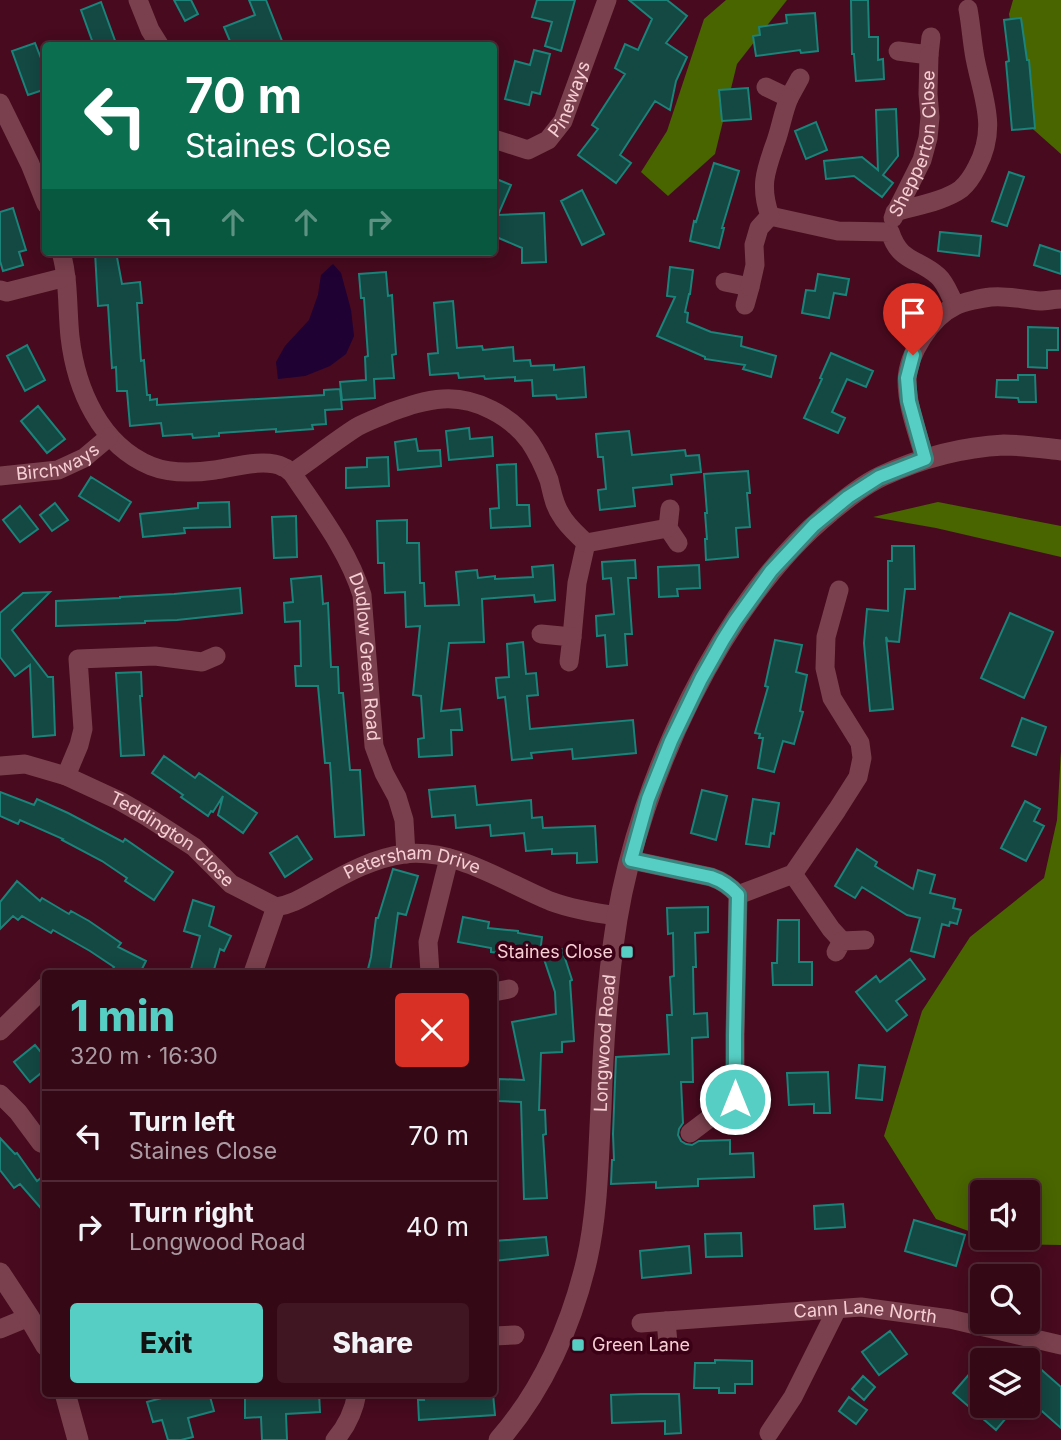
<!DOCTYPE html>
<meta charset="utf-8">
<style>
body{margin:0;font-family:Inter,sans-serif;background:#401623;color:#f1f3f6;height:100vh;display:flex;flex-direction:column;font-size:26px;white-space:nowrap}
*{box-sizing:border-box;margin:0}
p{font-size:23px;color:#aa9aa1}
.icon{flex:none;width:38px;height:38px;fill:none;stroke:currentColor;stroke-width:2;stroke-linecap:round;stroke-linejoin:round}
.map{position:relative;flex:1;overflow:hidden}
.details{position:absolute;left:42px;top:970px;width:455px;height:427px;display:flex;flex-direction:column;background:#350816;border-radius:7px;box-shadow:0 4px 18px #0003,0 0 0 2px #4f2935}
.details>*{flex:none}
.guide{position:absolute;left:42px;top:42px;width:455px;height:214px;border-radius:7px;box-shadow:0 4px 18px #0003,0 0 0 2px #4f2935;background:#0b6e4f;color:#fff;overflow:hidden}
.controls{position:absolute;left:970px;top:1180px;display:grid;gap:14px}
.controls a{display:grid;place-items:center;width:70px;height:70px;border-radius:7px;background:#350816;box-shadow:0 4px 18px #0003,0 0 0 2px #4f2935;font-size:35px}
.pin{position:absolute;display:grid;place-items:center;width:60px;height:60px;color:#fff;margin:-72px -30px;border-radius:50% 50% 50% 0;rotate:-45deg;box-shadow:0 0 7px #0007}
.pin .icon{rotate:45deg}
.me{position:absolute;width:77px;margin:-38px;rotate:0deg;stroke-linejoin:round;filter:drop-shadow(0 0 5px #0008)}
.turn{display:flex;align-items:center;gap:24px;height:147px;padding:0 28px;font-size:32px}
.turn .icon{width:91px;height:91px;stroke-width:2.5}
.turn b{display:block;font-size:49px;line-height:60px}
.lanes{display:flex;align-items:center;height:66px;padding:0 28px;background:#0003;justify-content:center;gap:35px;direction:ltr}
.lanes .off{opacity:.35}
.round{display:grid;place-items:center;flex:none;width:74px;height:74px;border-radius:7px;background:#401623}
.overview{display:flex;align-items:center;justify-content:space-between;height:119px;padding:0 28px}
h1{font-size:42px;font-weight:800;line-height:52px;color:#56cec3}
.action{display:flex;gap:14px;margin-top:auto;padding:14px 28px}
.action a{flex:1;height:80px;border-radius:7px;background:#56cec3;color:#111;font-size:28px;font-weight:800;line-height:80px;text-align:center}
.action a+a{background:#401623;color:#f1f3f6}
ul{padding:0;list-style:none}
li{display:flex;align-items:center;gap:21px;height:91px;padding:0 28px;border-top:2px solid #4f2935}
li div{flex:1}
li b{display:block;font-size:26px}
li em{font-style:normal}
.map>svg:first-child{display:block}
.forest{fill:#486500}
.water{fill:#1f0134}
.building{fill:#144843;stroke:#1a837a;stroke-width:2}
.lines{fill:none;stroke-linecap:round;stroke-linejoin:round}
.minor{stroke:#7a404d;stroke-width:19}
.tertiary{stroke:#7a404d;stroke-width:21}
.route-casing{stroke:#38867f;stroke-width:18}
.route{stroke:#56cec3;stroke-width:12}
.poi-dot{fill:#56cec3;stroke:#3b0015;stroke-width:2.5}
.labels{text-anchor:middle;stroke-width:7;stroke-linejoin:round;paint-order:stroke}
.street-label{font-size:18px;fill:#f6cfd5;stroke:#3b0015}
.poi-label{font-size:18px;fill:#f6cfd5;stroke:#3b0015;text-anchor:end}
</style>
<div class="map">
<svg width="1061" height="1440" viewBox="0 0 1061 1440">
<rect width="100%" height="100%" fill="#470a1e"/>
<path class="forest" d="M 726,0 L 787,0 L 737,64 L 715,154 L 668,196 L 641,172 L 667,131 L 704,19 Z
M 1013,0 L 1061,0 L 1061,154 L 1026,123 L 1009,14 Z
M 938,502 L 1061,526 L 1061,557 L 936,528 L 873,517 Z
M 1061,751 L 1061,1245 L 1003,1244 L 986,1237 L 1027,1237 L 1027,1192 L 982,1192 L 982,1236 L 936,1219 L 884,1136 L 922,1011 L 970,937 L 1044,878 L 1057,820 Z"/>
<path class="water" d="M 333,264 L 341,273 L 351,310 L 354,336 L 346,354 L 330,366 L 305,376 L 278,379 L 276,362 L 285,346 L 309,320 L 318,295 L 321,275 Z"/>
<path class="building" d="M 174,0 L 191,0 L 198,14 L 185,21 Z
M 249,0 L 266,0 L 284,46 L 232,46 L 224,27 L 255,15 Z
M 537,0 L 575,0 L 561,51 L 545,46 L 552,22 L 532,17 Z
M 629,0 L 667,0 L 687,16 L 666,43 L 687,57 L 676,81 L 670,110 L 655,101 L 620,155 L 631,163 L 616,183 L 578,155 L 598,129 L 592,125 L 625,74 L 615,68 L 625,44 L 638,50 L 652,19 Z
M 851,0 L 868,0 L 869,37 L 878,37 L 878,60 L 883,59 L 884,79 L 856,81 L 854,54 L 852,54 Z
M 101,2 L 117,46 L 94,46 L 81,10 Z
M 815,13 L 818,51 L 801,53 L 800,50 L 756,56 L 753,36 L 760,35 L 759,27 L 787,23 L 786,15 Z
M 1021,18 L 1027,60 L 1029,60 L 1035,128 L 1012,130 L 1006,62 L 1009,61 L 1004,20 Z
M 35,43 L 46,71 L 46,89 L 28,95 L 12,51 Z
M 534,50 L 550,54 L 540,94 L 532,92 L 529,105 L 505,99 L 515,61 L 530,65 Z
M 748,88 L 751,119 L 722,121 L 719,90 Z
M 896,109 L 898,156 L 883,175 L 893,183 L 882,197 L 854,176 L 826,179 L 824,161 L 862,157 L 878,170 L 876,110 Z
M 816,122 L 827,150 L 806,159 L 795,131 Z
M 714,163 L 739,171 L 722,228 L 724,228 L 719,248 L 690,241 L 694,221 L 696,222 Z
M 1009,172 L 1024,177 L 1007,226 L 992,221 Z
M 494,178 L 511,185 L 498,215 L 544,213 L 546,262 L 522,263 L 522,248 L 494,236 Z
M 582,190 L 604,234 L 582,245 L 561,201 Z
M 13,208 L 26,250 L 19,252 L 23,265 L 3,271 L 0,261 L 0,212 Z
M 940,232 L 981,236 L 979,256 L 938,251 Z
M 1040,245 L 1061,252 L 1061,274 L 1034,265 Z
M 95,252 L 116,252 L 122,284 L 140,282 L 142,303 L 137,303 L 141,361 L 144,360 L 147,395 L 150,395 L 150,400 L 157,399 L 157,405 L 324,395 L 324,390 L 340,389 L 342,409 L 325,410 L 326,424 L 312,425 L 313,429 L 300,430 L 276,432 L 276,429 L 219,433 L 219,436 L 193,438 L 192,434 L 163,436 L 161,423 L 130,426 L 127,391 L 117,391 L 116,367 L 112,368 L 108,305 L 98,306 Z
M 670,267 L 693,270 L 690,294 L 689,294 L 685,312 L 688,313 L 687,322 L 711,332 L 742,337 L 741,346 L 776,356 L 771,377 L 743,369 L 745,365 L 705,359 L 705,357 L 657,336 L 675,297 L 667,296 Z
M 386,272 L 388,296 L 392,295 L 394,325 L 396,354 L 392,355 L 394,378 L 374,379 L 375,398 L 342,400 L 340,382 L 366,380 L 365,357 L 368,356 L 364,298 L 361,298 L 359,274 Z
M 818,274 L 849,279 L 846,295 L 834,293 L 829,318 L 802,313 L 806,290 L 815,291 Z
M 453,301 L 457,348 L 482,346 L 483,350 L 513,347 L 514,361 L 530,360 L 531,366 L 554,365 L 554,370 L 584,367 L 586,397 L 557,399 L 556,395 L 533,396 L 532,380 L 515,381 L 515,377 L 485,379 L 484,376 L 459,378 L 458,373 L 430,375 L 428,354 L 438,353 L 434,303 Z
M 1028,327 L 1058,328 L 1058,350 L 1047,350 L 1047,368 L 1028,367 Z
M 27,345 L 45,380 L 25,391 L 7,356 Z
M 831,353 L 873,371 L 866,387 L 847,379 L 832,412 L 845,418 L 838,433 L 804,418 L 822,379 L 820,378 Z
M 1018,375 L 1035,375 L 1036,402 L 1019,402 L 1018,398 L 996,397 L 997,380 L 1018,380 Z
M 38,406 L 65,439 L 47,453 L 21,421 Z
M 469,428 L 470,439 L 492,437 L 493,456 L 449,460 L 446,431 Z
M 629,431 L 632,455 L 685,450 L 686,456 L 699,455 L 701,472 L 671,475 L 672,484 L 633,488 L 635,506 L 600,510 L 598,490 L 606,489 L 603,457 L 598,457 L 596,434 Z
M 416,439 L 418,451 L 440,450 L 441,466 L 398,470 L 395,442 Z
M 388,457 L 389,486 L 346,488 L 346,468 L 367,467 L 367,458 Z
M 516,464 L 517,505 L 529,505 L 530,526 L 491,528 L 490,509 L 499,508 L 497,465 Z
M 748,471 L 750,493 L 747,493 L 750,527 L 736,528 L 738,557 L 706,560 L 705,539 L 707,539 L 705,513 L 707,513 L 704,474 Z
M 91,477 L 131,502 L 119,521 L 79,496 Z
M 229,502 L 230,527 L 184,528 L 185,533 L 143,537 L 140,514 L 198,508 L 198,503 Z
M 55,503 L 68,520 L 52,531 L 40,515 Z
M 20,506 L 38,529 L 20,542 L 3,520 Z
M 296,516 L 297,557 L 274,558 L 272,517 Z
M 407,520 L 407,543 L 419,543 L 420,583 L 424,583 L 425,606 L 459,605 L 456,572 L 477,570 L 478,578 L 495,576 L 495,579 L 533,577 L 532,567 L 553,565 L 555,600 L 535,602 L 534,595 L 482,599 L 484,642 L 449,643 L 441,711 L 460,709 L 462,730 L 451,730 L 452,755 L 419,757 L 418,739 L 424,738 L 421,696 L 413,695 L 420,626 L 406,627 L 405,592 L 385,593 L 384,563 L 378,563 L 377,521 Z
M 892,546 L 914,546 L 915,589 L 905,589 L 899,642 L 888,641 L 886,637 L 893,709 L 870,711 L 864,643 L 867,609 L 888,611 L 888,561 L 892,561 Z
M 635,560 L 636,578 L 628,578 L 632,634 L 625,634 L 627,665 L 607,667 L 605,635 L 597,636 L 596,616 L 614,614 L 611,578 L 603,579 L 602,562 Z
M 699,565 L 700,588 L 677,589 L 678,596 L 659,597 L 658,567 Z
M 321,576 L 323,604 L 328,603 L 331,667 L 338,667 L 339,693 L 343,693 L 350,770 L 360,770 L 364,835 L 335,837 L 330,763 L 325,763 L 318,686 L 296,686 L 295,666 L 301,666 L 300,621 L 285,622 L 284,603 L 293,602 L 291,579 Z
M 240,588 L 242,613 L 177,620 L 145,621 L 145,623 L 56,626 L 56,601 L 120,598 L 120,597 L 174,594 Z
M 50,592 L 12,630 L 48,677 L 53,677 L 55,735 L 33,737 L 30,665 L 15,676 L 0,657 L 0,613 L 23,593 Z
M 1010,613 L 1053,632 L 1024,698 L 981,678 Z
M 775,640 L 802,645 L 796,672 L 807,675 L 800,711 L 803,712 L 794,744 L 783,741 L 774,772 L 758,768 L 763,738 L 759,738 L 760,734 L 755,733 L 768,687 L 765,686 Z
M 523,642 L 526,674 L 536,673 L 538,695 L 527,696 L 530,729 L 633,720 L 636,753 L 573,759 L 572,749 L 531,753 L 532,758 L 512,760 L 505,697 L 498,698 L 496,678 L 509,677 L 507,644 Z
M 141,672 L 142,696 L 140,696 L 144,755 L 121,756 L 116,673 Z
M 1022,718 L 1046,727 L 1036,755 L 1012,746 Z
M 164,756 L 195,778 L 199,773 L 257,813 L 243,833 L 218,815 L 223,796 L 213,812 L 211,811 L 208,816 L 181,797 L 183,795 L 152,773 Z
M 475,786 L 477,805 L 531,800 L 532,818 L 542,817 L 543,828 L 595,826 L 597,862 L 577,863 L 577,853 L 552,854 L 552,849 L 526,851 L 524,833 L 491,836 L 490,825 L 456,828 L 455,815 L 432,817 L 429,790 Z
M 702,790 L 727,796 L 716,840 L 691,833 Z
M 0,792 L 34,805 L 37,799 L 68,813 L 123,842 L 125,839 L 173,872 L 154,900 L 125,881 L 127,878 L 102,861 L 62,840 L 63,839 L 20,820 L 18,824 L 0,816 Z
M 753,799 L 779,803 L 774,834 L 771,833 L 769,847 L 746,844 Z
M 1025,801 L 1040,809 L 1034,821 L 1044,826 L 1026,861 L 1001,848 Z
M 297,836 L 312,859 L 285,877 L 270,853 Z
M 857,849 L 877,862 L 875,866 L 913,889 L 918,870 L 935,875 L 930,893 L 955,899 L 953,908 L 961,910 L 957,924 L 950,922 L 949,926 L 942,924 L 934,957 L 911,951 L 920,918 L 907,915 L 862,887 L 855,898 L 835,886 Z
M 393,869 L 418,876 L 406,915 L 398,913 L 390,973 L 367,973 L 371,957 L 376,918 L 378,918 Z
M 17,881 L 40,901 L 42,898 L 69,914 L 71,911 L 89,921 L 121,943 L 118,947 L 146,961 L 140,973 L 110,973 L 114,967 L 90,951 L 53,930 L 51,933 L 22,916 L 18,920 L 13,916 L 0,929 L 0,902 Z
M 193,900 L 214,907 L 209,926 L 231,936 L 224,951 L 220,949 L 213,973 L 190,973 L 200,936 L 184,931 Z
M 708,907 L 708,932 L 695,933 L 696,967 L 693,967 L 694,1014 L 707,1013 L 708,1037 L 692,1038 L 693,1082 L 681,1082 L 683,1123 L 679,1129 L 678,1135 L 681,1141 L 686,1144 L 692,1145 L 699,1141 L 730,1140 L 730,1154 L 753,1153 L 754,1177 L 698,1179 L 698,1186 L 656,1188 L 656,1182 L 611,1184 L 612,1160 L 614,1160 L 613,1134 L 616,1057 L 669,1054 L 667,1015 L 672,1015 L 670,977 L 674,976 L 673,933 L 668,934 L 667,908 Z
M 463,917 L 489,922 L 488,928 L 518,931 L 518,933 L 542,937 L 540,953 L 516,950 L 516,955 L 491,952 L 491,948 L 458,942 Z
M 778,920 L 799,920 L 799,962 L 812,962 L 812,985 L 773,985 L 772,963 L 777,963 Z
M 562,949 L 572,980 L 570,981 L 574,1041 L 562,1042 L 562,1052 L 541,1053 L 539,1110 L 545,1110 L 546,1134 L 543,1135 L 547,1198 L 524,1199 L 521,1102 L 498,1101 L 499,1079 L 524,1080 L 512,1022 L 556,1014 L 555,992 L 543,956 Z
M 910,959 L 925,979 L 896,1001 L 907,1015 L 887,1031 L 856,992 L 876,976 L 880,982 Z
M 35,1045 L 46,1058 L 46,1069 L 30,1082 L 14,1062 Z
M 859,1065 L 885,1067 L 882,1100 L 856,1098 Z
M 828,1072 L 830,1113 L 814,1113 L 814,1104 L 789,1105 L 787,1073 Z
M 0,1138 L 15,1154 L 17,1153 L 37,1181 L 46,1174 L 46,1214 L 20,1184 L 14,1188 L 0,1170 Z
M 843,1204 L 845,1227 L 815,1229 L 814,1206 Z
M 914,1220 L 965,1235 L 956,1266 L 905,1251 Z
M 741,1233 L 742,1256 L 706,1257 L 705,1234 Z
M 546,1237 L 548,1255 L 494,1261 L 494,1241 Z
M 689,1246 L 691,1273 L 642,1278 L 640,1251 Z
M 890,1331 L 907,1354 L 879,1375 L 862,1352 Z
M 1027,1357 L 1061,1387 L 1061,1428 L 1027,1398 Z
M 715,1360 L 752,1361 L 752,1384 L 735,1384 L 735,1393 L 719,1393 L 719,1388 L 694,1388 L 695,1363 L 715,1363 Z
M 972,1371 L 982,1380 L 982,1405 L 1017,1405 L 996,1430 L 953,1393 Z
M 863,1376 L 875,1387 L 864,1400 L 852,1389 Z
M 180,1393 L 209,1393 L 214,1411 L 188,1418 L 193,1437 L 181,1440 L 168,1440 L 162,1420 L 153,1422 L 147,1402 Z
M 280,1393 L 319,1393 L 320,1412 L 286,1414 L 287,1440 L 262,1440 L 261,1417 L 245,1418 L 245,1398 L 280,1397 Z
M 423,1393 L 445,1393 L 445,1397 L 493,1394 L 495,1415 L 419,1420 L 418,1400 L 424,1400 Z
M 641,1394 L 679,1394 L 681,1433 L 665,1434 L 665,1421 L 612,1423 L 611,1395 Z
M 849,1397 L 867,1410 L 856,1424 L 839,1411 Z"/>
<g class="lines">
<g class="minor">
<path d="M 138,0 L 150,30 L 160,46"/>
<path d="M 898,51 L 929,55 L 931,37"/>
<path d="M 766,87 L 789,98 L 800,78"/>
<path d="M 0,103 L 30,164 L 46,204"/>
<path id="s1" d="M 494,139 L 528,150 L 548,140 L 563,121 L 607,0"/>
<path d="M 895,212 C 915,206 945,201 961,189 C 968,183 973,175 977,167 C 998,127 983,99 975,58 C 972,42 971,25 968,9"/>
<path d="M 770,216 L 838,231 L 890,232 C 900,263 918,258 938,276 C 946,283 950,296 955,305"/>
<path id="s2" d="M 893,218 L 922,160 L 928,138 L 930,117 L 928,94 L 929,55"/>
<path id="s3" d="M 61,252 C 69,280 67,308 70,337 C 76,389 100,445 151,466 C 171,474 194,473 215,470 C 234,467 266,458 283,467 C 287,468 289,471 292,473 C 318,512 348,550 362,595 L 374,746 L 384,773 L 397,797 L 404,820 L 406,854"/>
<path d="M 725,282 L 750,287 L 745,305"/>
<path d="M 750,287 L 755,265 L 754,245 L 759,228 L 770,216 C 759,185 766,170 776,141 C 781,127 783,112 789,98"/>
<path d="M 0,290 L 7,292 L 66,277"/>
<path d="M 925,459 C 918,434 907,407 907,380 C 908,354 931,317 955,306 C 963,302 982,298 991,297 C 1007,295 1024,300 1040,301 C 1047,301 1054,299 1061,299"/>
<path d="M 292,473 C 314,458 335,441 357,427 C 368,421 380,417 391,412 C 408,406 425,400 443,399 C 476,397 511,416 530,442 C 538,454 544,467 549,480 C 552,492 554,505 561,515 C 567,526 577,534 586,543 L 577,583 L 572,637"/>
<path id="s4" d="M 0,476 L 58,470 L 84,458 L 109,437"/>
<path d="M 670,509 L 668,528 L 678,543"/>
<path d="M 586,543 L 668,528"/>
<path d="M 541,634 L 572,637 L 569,662"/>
<path id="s5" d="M 0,766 L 25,764 L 66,776 L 120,801 L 146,816 L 194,847 L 231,884 L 276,907"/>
<path d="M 66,776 L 79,745 L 83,729 L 78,659 L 155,656 L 202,662 L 216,656"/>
<path d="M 631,860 L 711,877 C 723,881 730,886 738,895 L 735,1035 L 735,1099 L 690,1133"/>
<path d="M 793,874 L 831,929 L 842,941"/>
<path d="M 738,895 L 793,874 L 837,810 L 858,777 L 862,758 L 860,743 L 832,698 L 825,668 L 826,637 L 839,590"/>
<path d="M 836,952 L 842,941 L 865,940"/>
<path id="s6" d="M 253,973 L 276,907 C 294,904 305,896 320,888 C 346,873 374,858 404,854 C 455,848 504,882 550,901 C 571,909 595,913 618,916"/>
<path d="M 430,973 L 428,942 L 449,858"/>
<path d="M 494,992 L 509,989"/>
<path d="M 0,1031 L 46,986"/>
<path d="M 0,1094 L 18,1112 L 41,1143 L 46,1145"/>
<path id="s7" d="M 666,1321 L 861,1307 L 950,1319 L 1061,1345"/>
<path d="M 641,1323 L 666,1321 L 668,1343"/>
<path d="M 0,1329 L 29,1317"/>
<path d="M 494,1336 L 515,1335"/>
<path d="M 769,1433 L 793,1397 L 837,1309"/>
<path d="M 335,1440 C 347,1426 354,1411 357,1393"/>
</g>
<g class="tertiary">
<path d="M 0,1273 L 29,1317 L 46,1346"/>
<path d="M 65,1393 L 78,1440"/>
<path id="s8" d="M 499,1440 C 543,1390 572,1324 587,1259 C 598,1210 598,1159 601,1108 C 603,1045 607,982 617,919 C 640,781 721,601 830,512 C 846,499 863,485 882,476 C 921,458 962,447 1004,445 C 1023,445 1043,448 1061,450"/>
</g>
</g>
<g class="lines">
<defs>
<path id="route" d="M 735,1099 L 735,1035 L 738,895 C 730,886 723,881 711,877 L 631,860 L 648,799 L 671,741 L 701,679 L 723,640 L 735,621 L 771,571 L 814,525 L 848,497 L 879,477 L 925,459 L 909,401 L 907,378 L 913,355"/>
</defs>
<use href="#route" class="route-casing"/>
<use href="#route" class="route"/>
</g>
<g class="poi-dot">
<rect x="620" y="945" width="14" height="14" rx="3.5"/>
<rect x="571" y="1338" width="14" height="14" rx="3.5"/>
</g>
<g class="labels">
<g class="street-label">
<text dy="6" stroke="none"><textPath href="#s1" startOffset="105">Pineways</textPath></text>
<text dy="6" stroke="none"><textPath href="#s2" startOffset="79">Shepperton Close</textPath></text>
<text dy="6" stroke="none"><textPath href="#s4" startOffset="60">Birchways</textPath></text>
<text dy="6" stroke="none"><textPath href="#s3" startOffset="593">Dudlow Green Road</textPath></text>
<text dy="6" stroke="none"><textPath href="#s5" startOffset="192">Teddington Close</textPath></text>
<text dy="6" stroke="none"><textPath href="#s6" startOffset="217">Petersham Drive</textPath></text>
<text dy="6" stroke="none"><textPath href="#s8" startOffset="420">Longwood Road</textPath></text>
<text dy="6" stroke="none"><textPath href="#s7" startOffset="200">Cann Lane North</textPath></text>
</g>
<g class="poi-label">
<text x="613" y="958">Staines Close</text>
<text x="592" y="1351" text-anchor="start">Green Lane</text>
</g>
</g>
</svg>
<div class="controls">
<a><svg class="icon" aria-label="sound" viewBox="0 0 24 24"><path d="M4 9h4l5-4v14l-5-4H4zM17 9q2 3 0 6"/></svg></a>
<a><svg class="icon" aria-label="search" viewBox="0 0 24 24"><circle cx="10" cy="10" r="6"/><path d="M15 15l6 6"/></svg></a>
<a><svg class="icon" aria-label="layers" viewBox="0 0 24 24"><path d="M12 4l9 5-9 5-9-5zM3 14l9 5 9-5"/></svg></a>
</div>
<div class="pin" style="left:913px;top:355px;background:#d93025"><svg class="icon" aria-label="arrive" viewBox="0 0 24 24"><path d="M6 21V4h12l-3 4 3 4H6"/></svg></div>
<svg class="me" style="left:735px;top:1099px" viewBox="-20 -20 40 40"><circle r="17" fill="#56cec3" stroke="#fff" stroke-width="3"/><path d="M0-11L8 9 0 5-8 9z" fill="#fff"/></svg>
<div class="guide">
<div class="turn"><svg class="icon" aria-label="left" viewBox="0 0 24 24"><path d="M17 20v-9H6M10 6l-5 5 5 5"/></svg><div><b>70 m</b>Staines Close</div></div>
<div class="lanes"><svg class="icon" aria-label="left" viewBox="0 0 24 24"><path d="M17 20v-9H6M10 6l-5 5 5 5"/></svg><svg class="icon off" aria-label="ahead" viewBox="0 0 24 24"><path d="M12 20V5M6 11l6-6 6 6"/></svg><svg class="icon off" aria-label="ahead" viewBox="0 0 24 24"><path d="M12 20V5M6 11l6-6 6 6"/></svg><svg class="icon off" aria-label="right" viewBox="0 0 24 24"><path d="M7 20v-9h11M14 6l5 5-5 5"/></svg></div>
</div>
<section class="details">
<div class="overview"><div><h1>1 min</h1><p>320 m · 16:30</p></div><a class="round" style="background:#d93025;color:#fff"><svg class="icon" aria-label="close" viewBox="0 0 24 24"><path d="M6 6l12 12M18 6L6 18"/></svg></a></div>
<ul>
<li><svg class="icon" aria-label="left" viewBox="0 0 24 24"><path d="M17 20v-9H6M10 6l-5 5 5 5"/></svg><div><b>Turn left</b><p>Staines Close</p></div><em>70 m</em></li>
<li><svg class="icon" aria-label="right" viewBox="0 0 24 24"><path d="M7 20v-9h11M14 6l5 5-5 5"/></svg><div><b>Turn right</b><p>Longwood Road</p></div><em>40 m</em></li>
</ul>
<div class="action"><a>Exit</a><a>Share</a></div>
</section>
</div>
